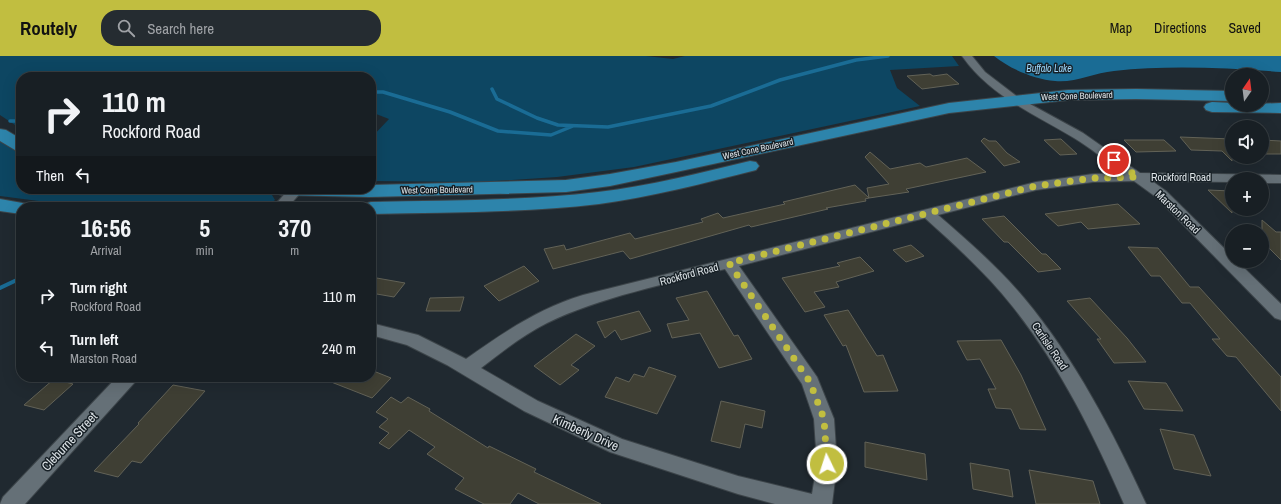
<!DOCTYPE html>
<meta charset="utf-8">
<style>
body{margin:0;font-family:"Archivo Narrow",sans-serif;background:#252c31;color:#f1f3f6;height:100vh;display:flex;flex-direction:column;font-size:15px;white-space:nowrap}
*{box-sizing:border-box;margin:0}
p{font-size:13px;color:#9fa2a6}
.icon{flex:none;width:22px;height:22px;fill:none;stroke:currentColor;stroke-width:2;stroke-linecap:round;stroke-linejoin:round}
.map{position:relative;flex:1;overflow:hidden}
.side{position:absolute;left:16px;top:146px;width:360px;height:180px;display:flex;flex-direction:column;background:#181f24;border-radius:16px;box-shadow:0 4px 16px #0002,0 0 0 1px #363d41}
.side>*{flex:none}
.banner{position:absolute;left:16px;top:16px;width:360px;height:122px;border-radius:16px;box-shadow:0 4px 16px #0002,0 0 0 1px #363d41;background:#181f24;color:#f1f3f6;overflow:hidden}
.needle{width:26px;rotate:14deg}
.tools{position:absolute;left:1225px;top:12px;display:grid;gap:8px}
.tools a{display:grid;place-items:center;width:44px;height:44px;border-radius:50%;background:#181f24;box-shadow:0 4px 16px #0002,0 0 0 1px #363d41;font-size:20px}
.pin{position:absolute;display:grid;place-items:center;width:34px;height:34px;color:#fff;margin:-17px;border:2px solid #fff;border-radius:50%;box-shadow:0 1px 4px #0007}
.me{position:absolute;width:44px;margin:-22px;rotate:356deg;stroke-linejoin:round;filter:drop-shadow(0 0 3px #0008)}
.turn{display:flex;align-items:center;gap:14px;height:84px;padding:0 20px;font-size:18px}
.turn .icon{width:52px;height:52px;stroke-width:2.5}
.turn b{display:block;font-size:28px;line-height:34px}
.then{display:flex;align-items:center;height:38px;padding:0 20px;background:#0003;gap:8px;font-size:15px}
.eta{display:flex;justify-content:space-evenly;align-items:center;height:68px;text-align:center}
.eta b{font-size:24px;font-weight:700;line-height:28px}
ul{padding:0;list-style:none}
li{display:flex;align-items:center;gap:12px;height:52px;padding:0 20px}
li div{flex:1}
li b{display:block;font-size:15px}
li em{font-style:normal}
header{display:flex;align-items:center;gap:24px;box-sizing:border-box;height:56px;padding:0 20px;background:#c1be40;color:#111}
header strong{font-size:19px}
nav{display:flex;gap:22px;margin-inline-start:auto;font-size:14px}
.search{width:280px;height:36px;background:#252c31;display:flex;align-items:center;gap:10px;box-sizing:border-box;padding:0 14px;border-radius:16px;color:#9fa2a6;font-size:15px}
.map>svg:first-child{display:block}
.green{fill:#0d4662}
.water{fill:#1a6c95}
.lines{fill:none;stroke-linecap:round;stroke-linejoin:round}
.stream-far1{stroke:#1a6c95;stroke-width:3.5}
.stream{stroke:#1a6c95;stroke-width:4}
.building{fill:#3f3f34;stroke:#626257}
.minor-casing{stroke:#3c4449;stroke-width:2}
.primary-casing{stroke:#3c4449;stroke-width:2}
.minor{fill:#657077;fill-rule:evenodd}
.primary{fill:#2d84ab;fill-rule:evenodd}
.route{stroke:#c1be40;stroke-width:7;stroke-dasharray:0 12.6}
.labels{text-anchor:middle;stroke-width:3;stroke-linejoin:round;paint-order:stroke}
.far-street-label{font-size:9px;fill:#dee4e8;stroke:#172026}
.far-water-label{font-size:10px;font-style:italic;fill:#9dd7fb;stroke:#172026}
.street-label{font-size:11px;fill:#dee4e8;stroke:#172026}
.near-street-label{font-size:13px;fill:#dee4e8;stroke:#172026}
</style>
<header>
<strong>Routely</strong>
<div class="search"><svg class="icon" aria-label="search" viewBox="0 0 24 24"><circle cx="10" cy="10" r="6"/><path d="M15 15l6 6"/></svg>Search here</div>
<nav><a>Map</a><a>Directions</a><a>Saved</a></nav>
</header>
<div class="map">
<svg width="1281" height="448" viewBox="0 0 1281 448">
<rect width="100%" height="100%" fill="#202930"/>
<path class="green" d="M 0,0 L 646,0 L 673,3 L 685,0 L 952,0 L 959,10 L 890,14 L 897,32 L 920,50 L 634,111 L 557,121 L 480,126 L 371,125 L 371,82 L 389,63 L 371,56 L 371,21 L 21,21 L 21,73 L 0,59 Z
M 0,84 L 21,95 L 21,133 L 186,133 L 272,139 L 275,144 L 269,149 L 119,151 L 62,148 L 0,140 Z"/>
<path class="water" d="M 994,0 L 1281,0 L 1281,16 C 1226,12 1169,9 1114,15 C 1094,17 1075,27 1055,25 C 1034,23 1010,13 994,0 Z"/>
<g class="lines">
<path class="stream-far1" d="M 492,33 L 497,43 L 537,62 L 558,69 L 608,71 L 711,50 L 780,24 L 856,4 L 888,0
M 371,36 L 383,36 L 450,56 L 498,75 L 551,79 L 573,70
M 10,65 L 21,65"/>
<path class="stream" d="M 0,232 L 21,222"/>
</g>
<path class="building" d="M 930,18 L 933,20 L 947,18 L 959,28 L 922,33 L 907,20 Z
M 1180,81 L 1232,83 L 1232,105 L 1222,95 L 1191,94 Z
M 984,82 L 989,85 L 996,85 L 1007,97 L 1020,106 L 1004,110 L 981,85 Z
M 1061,83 L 1077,98 L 1060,99 L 1044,84 Z
M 1124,84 L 1164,84 L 1176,95 L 1136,96 Z
M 1262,84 L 1281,85 L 1281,98 L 1262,98 Z
M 870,96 L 890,113 L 920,107 L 926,111 L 967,102 L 986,116 L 906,133 L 909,136 L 869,142 L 867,132 L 889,128 L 865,101 Z
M 855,129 L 869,142 L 865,143 L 866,145 L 826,152 L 828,153 L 751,171 L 749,169 L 630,203 L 623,195 L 553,213 L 544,193 L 564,189 L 566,194 L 630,177 L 635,183 L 703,166 L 701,163 L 718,157 L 723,162 L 785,148 L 783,146 Z
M 1208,134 L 1232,135 L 1232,157 Z
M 1118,148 L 1140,168 L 1088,173 L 1081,166 L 1058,170 L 1045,158 Z
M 1004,160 L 1042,198 L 1046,198 L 1061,213 L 1038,216 L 1008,186 L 1004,186 L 982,163 Z
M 1262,164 L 1276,176 L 1281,176 L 1281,204 L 1262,185 Z
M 911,189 L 924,200 L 906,206 L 893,194 Z
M 1128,191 L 1158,192 L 1190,231 L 1199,231 L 1281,321 L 1281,355 L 1236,301 L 1227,300 L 1212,283 L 1220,283 L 1190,247 L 1182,247 L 1160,220 L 1151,220 Z
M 860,201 L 874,215 L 836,226 L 839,231 L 814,236 L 825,251 L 805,256 L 782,222 L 840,210 L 837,207 Z
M 524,210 L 539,225 L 499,245 L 484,230 Z
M 371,221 L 405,227 L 394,241 L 371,237 Z
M 707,235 L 734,280 L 738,279 L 752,303 L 719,312 L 700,277 L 672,282 L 667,268 L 689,264 L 676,242 Z
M 464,241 L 460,255 L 426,255 L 430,242 Z
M 1090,242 L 1127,282 L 1146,306 L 1114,307 L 1097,283 L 1101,283 L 1067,245 Z
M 848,254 L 877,300 L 883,299 L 898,335 L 864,336 L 846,289 L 843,290 L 824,259 Z
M 639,255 L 651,275 L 621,284 L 615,274 L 605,282 L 597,266 Z
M 576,278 L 595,290 L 571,309 L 579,314 L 560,329 L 534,310 Z
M 1001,284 L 1021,319 L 1046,374 L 1020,373 L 1011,353 L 996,352 L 988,333 L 996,333 L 980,303 L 967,304 L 957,285 Z
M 649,311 L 676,320 L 657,358 L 605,341 L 616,321 L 629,326 L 634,318 L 644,321 Z
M 371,314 L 391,322 L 372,342 L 321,322 L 371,321 Z
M 54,323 L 73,328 L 44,354 L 24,349 Z
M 1128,325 L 1166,327 L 1183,355 L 1144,353 Z
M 173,329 L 205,335 L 141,407 L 132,405 L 118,421 L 94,415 L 139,368 L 138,367 Z
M 391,341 L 401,347 L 408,341 L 430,353 L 429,355 L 488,392 L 489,390 L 536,413 L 534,416 L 601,448 L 539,448 L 518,437 L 510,448 L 484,448 L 455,433 L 464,422 L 427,398 L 435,391 L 409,374 L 389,393 L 379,387 L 389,377 L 379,371 L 388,363 L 376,356 Z
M 721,345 L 765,355 L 762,372 L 745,368 L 740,392 L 711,385 Z
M 1160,373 L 1194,379 L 1211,420 L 1174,413 Z
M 865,386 L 925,398 L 927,424 L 865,411 Z
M 970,407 L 1009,414 L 1013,441 L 973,433 Z
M 1029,414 L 1093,425 L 1100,448 L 1036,448 Z"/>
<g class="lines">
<defs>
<path id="minor" d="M 962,0 L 972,0 L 985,16 L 1019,42 L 1083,77 L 1140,117 L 1281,119 L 1281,127 L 1262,127 L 1262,123 L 1232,123 L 1232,126 L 1152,125 L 1166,135 L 1232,200 L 1232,205 L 1237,205 L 1281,248 L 1281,264 L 1275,262 L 1156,141 L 1134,125 L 1093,126 L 1036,134 L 938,159 C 968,185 998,211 1024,242 C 1075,303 1113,376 1146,448 L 1124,448 C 1094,379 1060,310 1013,251 C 987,218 956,190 925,162 L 739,210 L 817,321 L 834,363 L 837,408 L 832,448 L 775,448 L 738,438 L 610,396 L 524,355 L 447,309 L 407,289 L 371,279 L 371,267 L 418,279 L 466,303 C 503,277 539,252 583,239 L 1036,126 L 1093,118 L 1123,117 C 1107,106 1091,92 1074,82 C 1033,57 990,40 962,0 ZM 725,213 L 802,328 L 814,363 L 817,408 L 812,438 L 738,420 L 622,383 L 538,345 L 481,312 C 502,296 523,279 547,267 C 600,241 667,228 725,213 Z
M 289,133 L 303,134 L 288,151 L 273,151 Z
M 117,321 L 137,321 L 135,326 L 25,448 L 0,448 L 3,441 Z"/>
<path id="primary" d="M 1136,33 L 1232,35 L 1232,45 L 1136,43 L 1068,44 L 949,57 L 676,116 L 610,130 L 566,136 L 369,141 L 282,139 L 275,137 L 273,133 L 371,133 L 371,129 L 566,124 L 610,118 L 676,106 L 949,47 L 1068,34 Z
M 1212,46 L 1232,47 L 1232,49 L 1281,47 L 1281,57 L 1212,56 L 1206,54 L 1204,51 L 1206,48 Z
M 0,73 L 6,74 L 21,83 L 21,95 L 15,94 L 0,85 Z
M 750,105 L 756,106 L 759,110 L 756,114 C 704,127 652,141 599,148 C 523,157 447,156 371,158 L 371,151 L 362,151 L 364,148 L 371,146 C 447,144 523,145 598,136 C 650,130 700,117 750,105 Z
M 0,143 L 28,148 L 30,151 L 21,151 L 21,158 L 0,155 Z"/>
</defs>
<use href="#minor" class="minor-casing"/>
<use href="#primary" class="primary-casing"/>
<use href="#minor" class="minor"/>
<use href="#primary" class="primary"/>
</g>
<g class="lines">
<path class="route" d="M 827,408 L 824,363 L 810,326 L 729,207 L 1036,130 L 1093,122 L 1138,121 L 1114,104"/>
</g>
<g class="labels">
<g class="far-street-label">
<text transform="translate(1077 40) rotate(-2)" y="3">West Cone Boulevard</text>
<text transform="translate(758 93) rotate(-12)" y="3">West Cone Boulevard</text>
<text transform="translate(437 134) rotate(-1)" y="3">West Cone Boulevard</text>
</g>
<g class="far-water-label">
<text x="1049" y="16">Buffalo Lake</text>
</g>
<g class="street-label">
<text x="1181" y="125">Rockford Road</text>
<text transform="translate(1178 156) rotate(44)" y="4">Marston Road</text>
<text transform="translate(689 218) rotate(-15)" y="4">Rockford Road</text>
<text transform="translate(1050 290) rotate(56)" y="4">Carlisle Road</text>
</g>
<g class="near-street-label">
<text transform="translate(586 376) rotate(24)" y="5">Kimberly Drive</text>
<text transform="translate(69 385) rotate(-47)" y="5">Cleburne Street</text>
</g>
</g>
</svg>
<div class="tools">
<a><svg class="needle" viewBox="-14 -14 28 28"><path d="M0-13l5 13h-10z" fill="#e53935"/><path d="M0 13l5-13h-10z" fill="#9fa2a6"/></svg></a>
<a><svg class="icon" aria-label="sound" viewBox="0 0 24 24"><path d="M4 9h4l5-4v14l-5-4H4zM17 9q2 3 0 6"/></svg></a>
<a>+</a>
<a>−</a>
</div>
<div class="pin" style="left:1114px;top:104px;background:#d93025"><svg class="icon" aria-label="arrive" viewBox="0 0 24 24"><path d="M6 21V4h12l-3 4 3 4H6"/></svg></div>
<svg class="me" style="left:827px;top:408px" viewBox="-20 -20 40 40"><circle r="17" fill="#c1be40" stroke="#fff" stroke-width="3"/><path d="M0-11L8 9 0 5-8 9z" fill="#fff"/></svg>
<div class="banner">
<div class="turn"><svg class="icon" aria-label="right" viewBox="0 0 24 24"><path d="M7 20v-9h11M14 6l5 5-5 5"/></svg><div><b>110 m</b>Rockford Road</div></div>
<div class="then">Then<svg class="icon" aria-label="left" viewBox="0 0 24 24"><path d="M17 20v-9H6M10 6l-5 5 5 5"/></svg></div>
</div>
<section class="side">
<div class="eta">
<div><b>16:56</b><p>Arrival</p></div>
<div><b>5</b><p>min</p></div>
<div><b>370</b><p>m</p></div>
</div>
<ul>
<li><svg class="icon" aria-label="right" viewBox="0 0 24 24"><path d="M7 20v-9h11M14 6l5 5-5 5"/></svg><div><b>Turn right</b><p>Rockford Road</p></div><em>110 m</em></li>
<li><svg class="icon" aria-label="left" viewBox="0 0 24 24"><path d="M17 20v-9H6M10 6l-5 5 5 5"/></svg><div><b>Turn left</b><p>Marston Road</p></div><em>240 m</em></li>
</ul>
</section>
</div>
